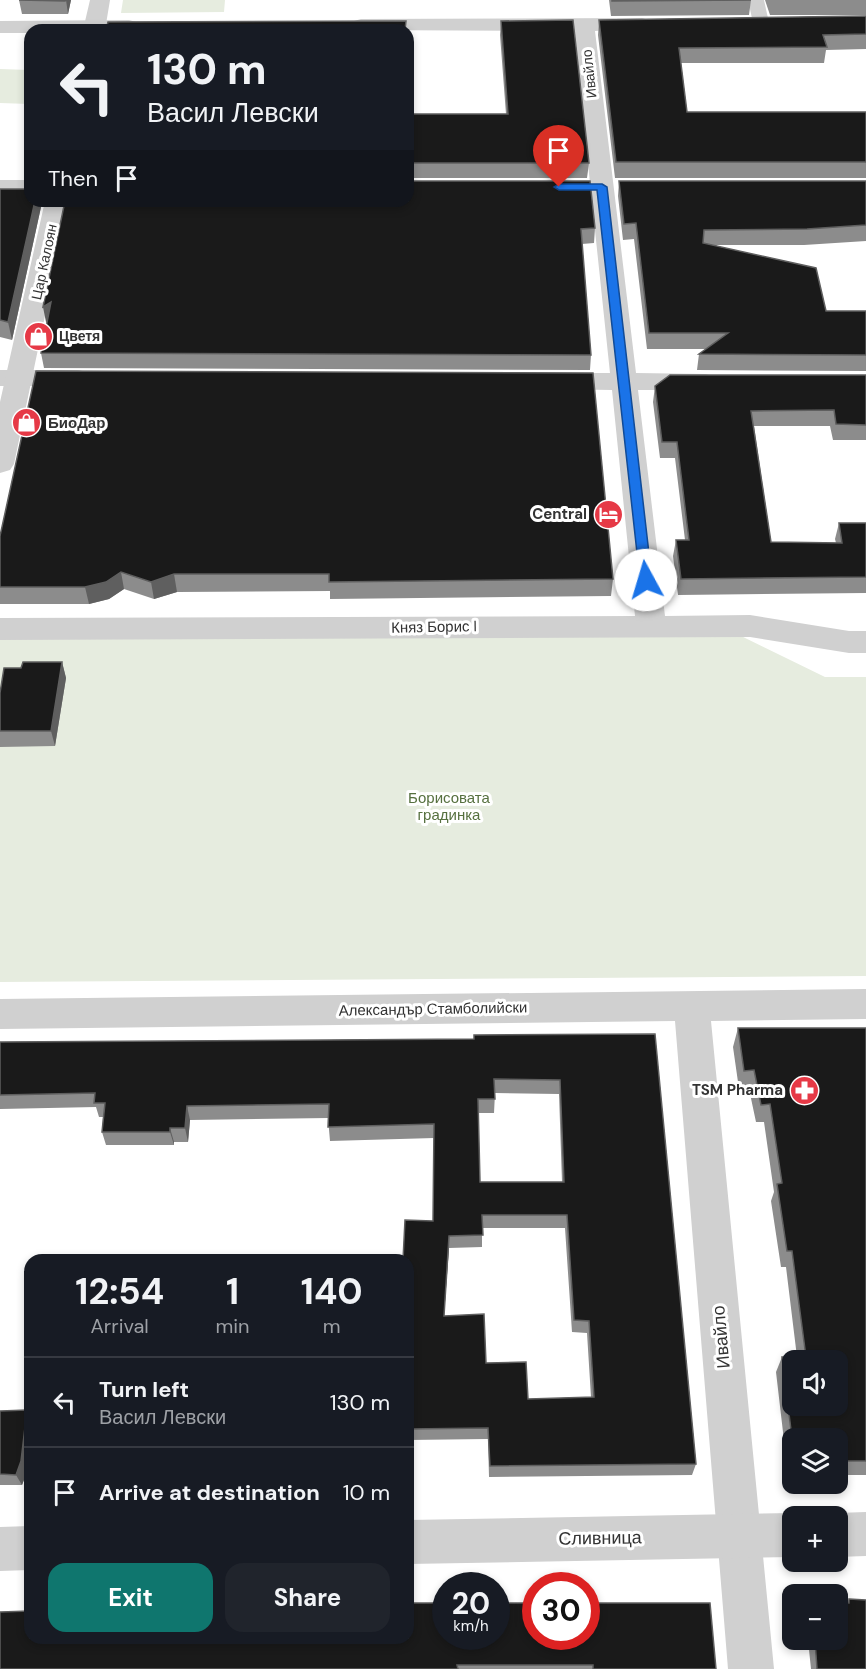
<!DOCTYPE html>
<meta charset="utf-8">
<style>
body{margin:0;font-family:"DM Sans",sans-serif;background:#20242c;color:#f1f3f6;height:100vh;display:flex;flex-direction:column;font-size:22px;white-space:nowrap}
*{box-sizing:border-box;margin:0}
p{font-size:20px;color:#9ea1a6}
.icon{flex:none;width:33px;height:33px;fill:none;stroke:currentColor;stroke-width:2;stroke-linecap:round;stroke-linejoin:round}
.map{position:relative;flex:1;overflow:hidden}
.drawer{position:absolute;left:24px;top:1254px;width:390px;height:390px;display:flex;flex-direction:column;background:#171b24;border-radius:18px;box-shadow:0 3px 9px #0003}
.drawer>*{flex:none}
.hud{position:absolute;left:24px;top:24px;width:390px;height:183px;border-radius:18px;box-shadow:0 3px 9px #0003;background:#171b24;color:#f1f3f6;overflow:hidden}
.fabs{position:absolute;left:782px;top:1350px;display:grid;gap:12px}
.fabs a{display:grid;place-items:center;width:66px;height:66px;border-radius:12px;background:#171b24;box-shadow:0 3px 9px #0003;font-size:30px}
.speed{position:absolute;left:432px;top:1572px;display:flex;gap:12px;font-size:30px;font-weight:700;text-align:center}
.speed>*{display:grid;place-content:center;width:78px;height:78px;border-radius:50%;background:#171b24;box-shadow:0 3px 9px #0003;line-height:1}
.speed small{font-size:15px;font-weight:400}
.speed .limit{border:9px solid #d22;background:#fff;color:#111}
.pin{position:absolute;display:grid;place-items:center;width:51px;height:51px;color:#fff;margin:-62px -26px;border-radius:50% 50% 50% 0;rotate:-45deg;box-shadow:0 0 6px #0007}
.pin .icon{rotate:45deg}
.me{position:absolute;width:66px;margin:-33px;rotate:354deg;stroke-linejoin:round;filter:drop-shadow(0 0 4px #0008)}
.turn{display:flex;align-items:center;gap:21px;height:126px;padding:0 24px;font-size:27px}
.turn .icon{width:78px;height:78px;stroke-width:2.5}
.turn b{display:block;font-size:42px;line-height:51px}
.then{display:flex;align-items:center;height:57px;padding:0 24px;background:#0003;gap:12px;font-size:22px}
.eta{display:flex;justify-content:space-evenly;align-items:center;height:102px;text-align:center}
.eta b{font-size:36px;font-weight:700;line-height:42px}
.action{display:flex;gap:12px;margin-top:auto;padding:12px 24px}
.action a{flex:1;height:69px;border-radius:18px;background:#0f766e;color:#fff;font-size:24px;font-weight:700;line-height:69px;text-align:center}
.action a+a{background:#20242c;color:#f1f3f6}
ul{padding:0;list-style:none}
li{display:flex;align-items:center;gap:18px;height:90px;padding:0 24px;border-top:2px solid #363941}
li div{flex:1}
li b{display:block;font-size:22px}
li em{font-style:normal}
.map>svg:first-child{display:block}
.green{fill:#e6ecdf}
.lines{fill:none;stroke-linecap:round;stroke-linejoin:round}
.service{fill:#d0d0d0;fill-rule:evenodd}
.minor{fill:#d0d0d0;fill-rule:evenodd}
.tertiary{fill:#d0d0d0;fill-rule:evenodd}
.wall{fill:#8c8c8c;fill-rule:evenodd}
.shaded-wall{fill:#5f5f5f}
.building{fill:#1a1a1a;stroke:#5f5f5f;stroke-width:1.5;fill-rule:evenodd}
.route{fill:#1a73e8;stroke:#114b97;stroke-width:1.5}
.labels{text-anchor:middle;stroke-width:6;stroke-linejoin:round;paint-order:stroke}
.far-street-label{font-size:14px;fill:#333;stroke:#fff}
.far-poi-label{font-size:14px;font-weight:bold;fill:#333;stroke:#fff;text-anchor:start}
.poi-label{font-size:15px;font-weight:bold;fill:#333;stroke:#fff;text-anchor:end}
.street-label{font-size:15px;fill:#333;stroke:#fff}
.park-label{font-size:15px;fill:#56703f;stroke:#fff}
.near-street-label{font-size:18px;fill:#333;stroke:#fff}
</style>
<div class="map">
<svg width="866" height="1669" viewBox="0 0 866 1669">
<rect width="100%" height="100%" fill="#fff"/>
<path class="green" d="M 123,0 L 225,0 L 224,12 L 121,13 Z
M 0,69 L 30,70 L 29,104 L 0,103 Z
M 737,634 L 825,677 L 866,677 L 866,976 L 0,982 L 0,637 Z"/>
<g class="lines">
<path class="service" d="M 748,0 L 764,0 L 769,23 L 766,26 L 761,28 L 753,23 Z"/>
<path class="minor" d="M 642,18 L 649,20 L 653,24 L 649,28 L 595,31 L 636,373 L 705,374 L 714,376 L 718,382 L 714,388 L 705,390 L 638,390 L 665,616 L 750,615 L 849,631 L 866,631 L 866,653 L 849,653 L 750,637 L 0,640 L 0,618 L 635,616 L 612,390 L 550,389 L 541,387 L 537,381 L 541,375 L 550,373 L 610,373 L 574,31 L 356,30 L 350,25 L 354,21 L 361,19 Z
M 129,20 L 136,22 L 140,26 L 137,30 L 30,30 L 30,33 L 0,33 L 0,21 Z
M 0,180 L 30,180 L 30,194 L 0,194 Z
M 0,370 L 78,370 L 87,372 L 91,378 L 87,384 L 78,386 L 0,386 Z
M 866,989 L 866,1019 L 711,1021 L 774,1669 L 728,1669 L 675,1021 L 0,1029 L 0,999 Z"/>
<path class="tertiary" d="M 90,0 L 110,0 L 105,30 L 83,30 Z
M 45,201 L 69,201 L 14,464 L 10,470 L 0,473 L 0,402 Z
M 866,1512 L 866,1556 L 837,1557 L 837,1516 L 829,1516 L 837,1513 Z
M 792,1513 L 800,1516 L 792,1516 L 792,1557 L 408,1564 L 408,1520 Z
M 30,1526 L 30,1570 L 0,1571 L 0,1527 Z"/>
</g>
<path class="wall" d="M 19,0 L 71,0 L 68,14 L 22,14 Z
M 609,0 L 751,0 L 749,15 L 611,16 Z
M 765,0 L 866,0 L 866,15 L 770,15 Z
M 866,16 L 866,49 L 826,50 L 824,63 L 681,63 L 687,112 L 866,112 L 866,178 L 615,178 L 598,35 L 599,20 Z
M 501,21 L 589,163 L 587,178 L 408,178 L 408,114 L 506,114 L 500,35 Z
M 619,181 L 866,181 L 866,241 L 804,245 L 716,245 L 826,311 L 866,311 L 866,371 L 697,370 L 699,354 L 706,349 L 647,349 L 634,239 L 623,240 L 618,196 Z
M 0,189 L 41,207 L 12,340 L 0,337 Z
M 65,201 L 595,228 L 594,243 L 582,244 L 591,355 L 590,370 L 44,368 L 41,353 L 47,321 L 46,322 Z
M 866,375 L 866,440 L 833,440 L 830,426 L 754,426 L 771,542 L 836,543 L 835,539 L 839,523 L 866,523 L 866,593 L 678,595 L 673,556 L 676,540 L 685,540 L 675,458 L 660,458 L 653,402 L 655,386 Z
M 0,536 L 613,579 L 611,596 L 330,599 L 330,591 L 177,592 L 154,599 L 124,589 L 109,599 L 89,604 L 0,604 Z
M 62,662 L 66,678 L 55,746 L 0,747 L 0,693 L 21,668 Z
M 738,1028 L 866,1028 L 866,1475 L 837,1475 L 837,1438 L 792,1438 L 792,1475 L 788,1475 L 776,1372 L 782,1357 L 797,1357 L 786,1267 L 781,1267 L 771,1201 L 774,1192 L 764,1122 L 756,1122 L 749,1089 L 739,1089 L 733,1047 Z
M 655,1034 L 696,1464 L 692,1475 L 489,1477 L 488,1439 L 408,1440 L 408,1260 L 433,1221 L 434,1138 L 330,1141 L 328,1118 L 190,1120 L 188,1142 L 174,1142 L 174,1145 L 106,1145 L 102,1132 L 103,1117 L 99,1117 L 96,1107 L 0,1109 L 0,1042 L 474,1039 ZM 495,1093 L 559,1094 L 562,1182 L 480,1182 L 478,1113 L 494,1113 ZM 482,1228 L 565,1228 L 572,1332 L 587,1333 L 591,1397 L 528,1399 L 486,1363 L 444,1316 L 449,1248 L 482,1247 Z
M 0,1411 L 27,1472 L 22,1485 L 0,1485 Z
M 849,1599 L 866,1669 L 811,1669 L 808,1640 L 837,1640 L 847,1603 Z
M 0,1612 L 716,1669 L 0,1669 Z"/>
<path class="shaded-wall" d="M 66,0 L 71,0 L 68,14 Z
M 35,201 L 40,201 L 41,207 L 12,340 L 8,322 Z
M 51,302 L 54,317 L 46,322 L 43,307 Z
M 121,572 L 124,589 L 109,599 L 89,604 L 85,587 Z
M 174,574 L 177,592 L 154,599 L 151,582 Z
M 62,662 L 66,678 L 55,746 L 51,731 Z
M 187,1106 L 190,1120 L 188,1142 L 185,1128 Z
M 170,1128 L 174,1142 L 174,1145 L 170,1132 Z
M 449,1236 L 449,1248 L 443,1329 L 444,1316 Z
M 27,1410 L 30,1415 L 30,1448 L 27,1472 L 22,1485 L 16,1475 Z"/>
<path class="building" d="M 19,0 L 66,0 L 65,1 Z
M 612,0 L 751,0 L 612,1 Z
M 866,16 L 866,34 L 823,35 L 827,47 L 679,48 L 687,112 L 866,112 L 866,162 L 616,162 L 599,20 Z
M 573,20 L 589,163 L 408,163 L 408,114 L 508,114 L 501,21 Z
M 406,21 L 405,30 L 106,30 L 108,22 Z
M 408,181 L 590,181 L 595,228 L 581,229 L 591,355 L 41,353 L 51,302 L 43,307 L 65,201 L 408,201 Z
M 619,181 L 866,181 L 866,225 L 807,229 L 704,230 L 703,243 L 816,268 L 826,311 L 866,311 L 866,355 L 699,354 L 728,333 L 649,333 L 636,223 L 624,224 Z
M 0,189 L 30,189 L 30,201 L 35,201 L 8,322 L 0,320 Z
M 36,371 L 593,373 L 613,579 L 329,582 L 329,574 L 174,574 L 151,582 L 121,572 L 106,582 L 85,587 L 0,587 L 0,536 Z
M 670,375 L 866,375 L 866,425 L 836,424 L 834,410 L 751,411 L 771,542 L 842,543 L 839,523 L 866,523 L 866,577 L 681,579 L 676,540 L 689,540 L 677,442 L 662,442 L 655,386 Z
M 23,662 L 62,662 L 51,731 L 0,731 L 0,693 L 4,668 L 21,668 Z
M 738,1028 L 866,1028 L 866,1461 L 837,1461 L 837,1438 L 792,1438 L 782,1357 L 806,1357 L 792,1251 L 787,1251 L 777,1184 L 782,1183 L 770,1104 L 761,1105 L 754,1070 L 744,1071 ZM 792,1360 L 837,1360 L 837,1406 L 792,1406 Z
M 655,1034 L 696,1464 L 490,1466 L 488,1428 L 408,1429 L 408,1260 L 403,1260 L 405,1220 L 433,1221 L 434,1124 L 328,1127 L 329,1104 L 187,1106 L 185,1128 L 170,1128 L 170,1132 L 102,1132 L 105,1103 L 94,1103 L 95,1093 L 0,1095 L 0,1042 L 474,1039 L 474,1035 ZM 494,1079 L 560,1080 L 564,1182 L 480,1182 L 478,1099 L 495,1099 ZM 482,1215 L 567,1215 L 574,1320 L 589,1321 L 594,1397 L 528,1399 L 526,1362 L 486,1363 L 484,1314 L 444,1316 L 449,1236 L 483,1235 Z
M 27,1410 L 21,1461 L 16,1475 L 0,1474 L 0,1411 Z
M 849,1599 L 866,1600 L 866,1669 L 817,1669 L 815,1640 L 837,1640 L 837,1602 L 849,1603 Z
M 408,1603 L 446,1603 L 446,1636 L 496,1636 L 496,1603 L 536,1603 L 536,1636 L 586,1636 L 586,1603 L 710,1603 L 716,1669 L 593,1669 L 593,1665 L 457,1665 L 458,1669 L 0,1669 L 0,1612 L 30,1611 L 30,1638 L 408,1638 Z"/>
<path class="route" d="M 602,184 L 607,187 L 652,580 L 646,585 L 640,580 L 597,190 L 559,190 L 554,187 L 559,184 Z"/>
<defs>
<symbol id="shop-disc" viewBox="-11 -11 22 22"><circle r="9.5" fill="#e63946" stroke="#fff"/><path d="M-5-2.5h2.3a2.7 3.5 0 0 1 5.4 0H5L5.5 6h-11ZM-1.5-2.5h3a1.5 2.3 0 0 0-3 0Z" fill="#fff"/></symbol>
<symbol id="hotel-disc" viewBox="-11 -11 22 22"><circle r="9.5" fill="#e63946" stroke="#fff"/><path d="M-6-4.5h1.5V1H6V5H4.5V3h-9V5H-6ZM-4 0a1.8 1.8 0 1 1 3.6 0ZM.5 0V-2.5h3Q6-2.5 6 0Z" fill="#fff"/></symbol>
<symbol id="pharmacy-disc" viewBox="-11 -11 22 22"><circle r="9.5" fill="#e63946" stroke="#fff"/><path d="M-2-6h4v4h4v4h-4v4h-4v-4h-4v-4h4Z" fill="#fff"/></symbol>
</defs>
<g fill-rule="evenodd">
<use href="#shop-disc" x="22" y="320" width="33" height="33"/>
<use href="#shop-disc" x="10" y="406" width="33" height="33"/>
<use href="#hotel-disc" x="592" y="498" width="33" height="33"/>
<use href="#pharmacy-disc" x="788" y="1074" width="33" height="33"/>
</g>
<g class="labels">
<g class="far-street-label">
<text transform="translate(589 74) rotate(-96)" y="5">Ивайло</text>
<text transform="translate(44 262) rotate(-78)" y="5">Цар Калоян</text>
</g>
<g class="far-poi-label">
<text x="59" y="341">Цветя</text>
</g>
<g class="poi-label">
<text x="48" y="428" text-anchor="start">БиоДар</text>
<text x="587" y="519">Central</text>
<text x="783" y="1095">TSM Pharma</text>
</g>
<g class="street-label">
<text transform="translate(434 627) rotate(-1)" y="5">Княз Борис I</text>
<text transform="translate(433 1009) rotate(-1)" y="5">Александър Стамболийски</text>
</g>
<g class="park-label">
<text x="449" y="803">Борисовата<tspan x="449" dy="17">градинка</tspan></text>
</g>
<g class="near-street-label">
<text transform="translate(721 1337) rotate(-95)" y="6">Ивайло</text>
<text transform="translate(600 1538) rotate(-1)" y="6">Сливница</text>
</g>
</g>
</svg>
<div class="fabs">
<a><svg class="icon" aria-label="sound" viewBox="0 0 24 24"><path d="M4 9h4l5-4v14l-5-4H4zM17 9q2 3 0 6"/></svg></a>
<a><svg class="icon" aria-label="layers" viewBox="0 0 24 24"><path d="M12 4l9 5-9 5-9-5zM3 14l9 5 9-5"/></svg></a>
<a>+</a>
<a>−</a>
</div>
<div class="speed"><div>20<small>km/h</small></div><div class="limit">30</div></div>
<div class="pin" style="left:559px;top:187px;background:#d93025"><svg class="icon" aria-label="arrive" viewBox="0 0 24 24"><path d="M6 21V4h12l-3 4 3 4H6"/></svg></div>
<svg class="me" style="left:646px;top:580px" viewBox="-20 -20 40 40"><circle r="19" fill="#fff"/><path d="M0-13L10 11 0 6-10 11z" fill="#1a73e8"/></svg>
<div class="hud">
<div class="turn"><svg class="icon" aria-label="left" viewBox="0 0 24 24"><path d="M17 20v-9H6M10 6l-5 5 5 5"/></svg><div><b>130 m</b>Васил Левски</div></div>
<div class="then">Then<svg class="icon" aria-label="arrive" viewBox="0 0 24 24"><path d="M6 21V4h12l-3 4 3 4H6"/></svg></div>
</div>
<section class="drawer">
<div class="eta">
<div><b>12:54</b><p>Arrival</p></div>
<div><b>1</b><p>min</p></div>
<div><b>140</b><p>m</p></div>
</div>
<ul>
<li><svg class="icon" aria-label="left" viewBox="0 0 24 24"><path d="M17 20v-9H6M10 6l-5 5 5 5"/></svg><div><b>Turn left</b><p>Васил Левски</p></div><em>130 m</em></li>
<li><svg class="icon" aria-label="arrive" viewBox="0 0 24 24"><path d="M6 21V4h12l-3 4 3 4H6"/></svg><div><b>Arrive at destination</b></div><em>10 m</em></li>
</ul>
<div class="action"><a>Exit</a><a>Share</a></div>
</section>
</div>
